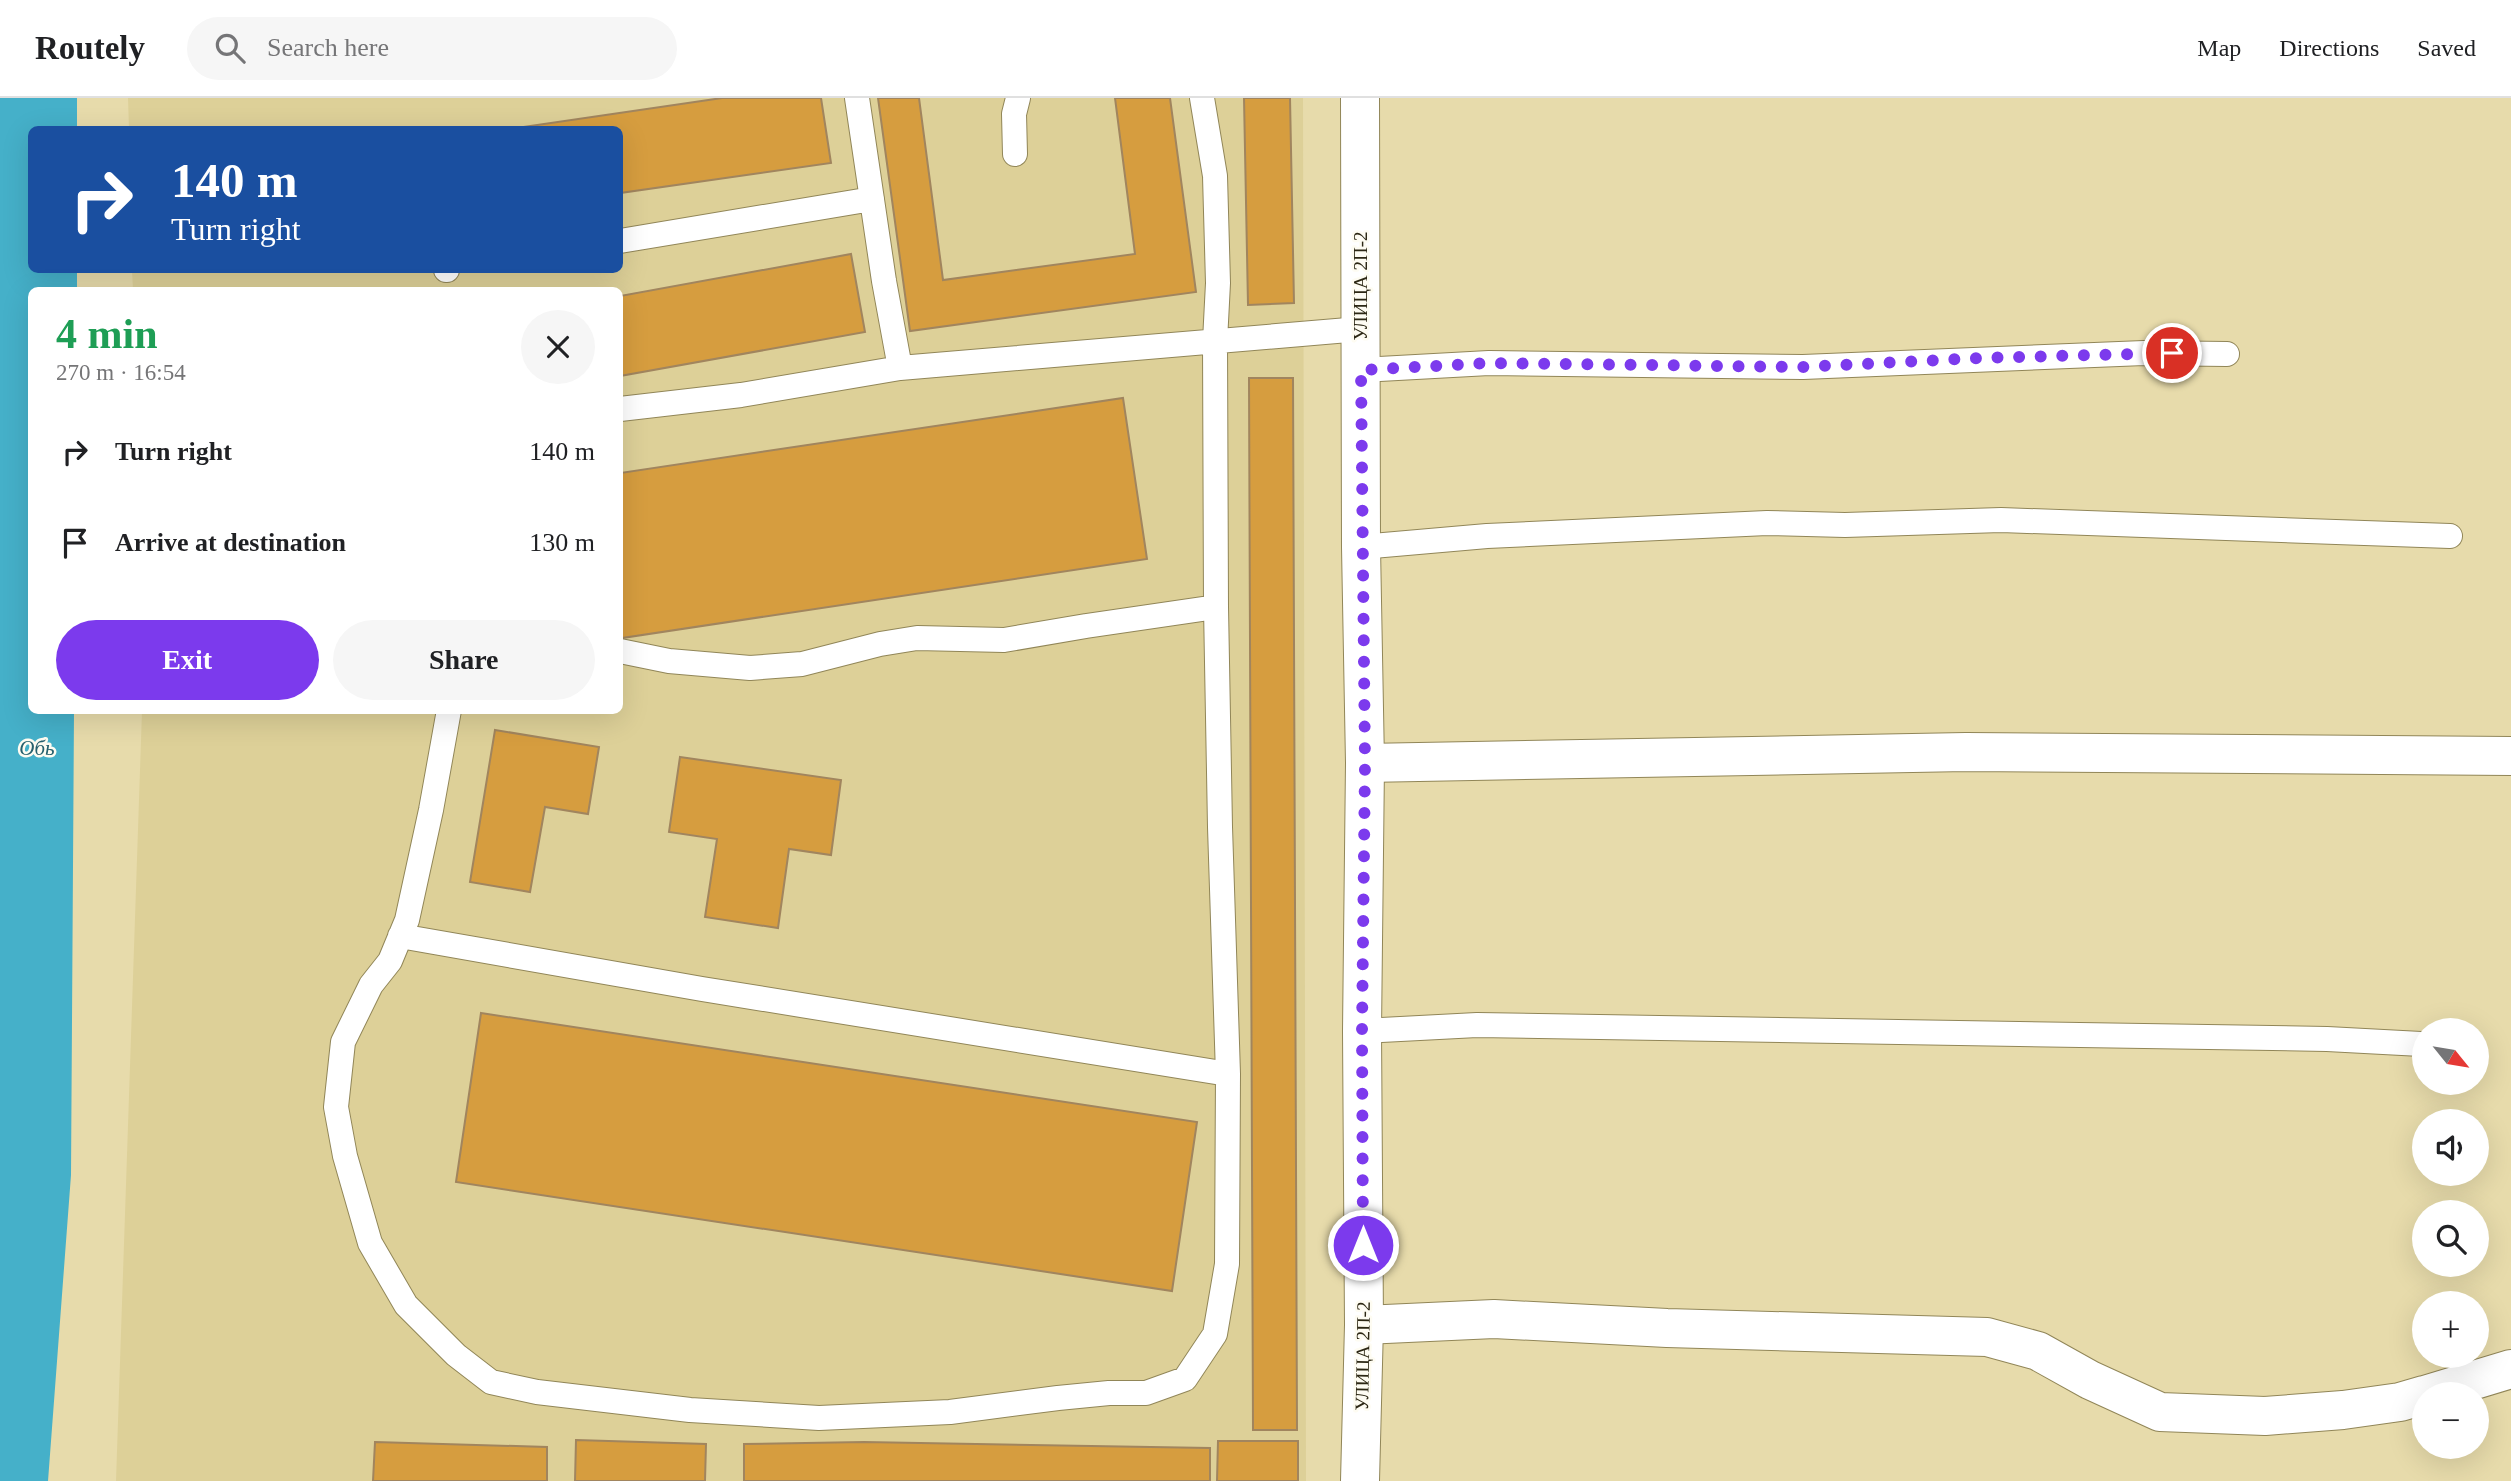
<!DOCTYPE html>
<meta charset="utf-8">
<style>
body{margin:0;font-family:"Times New Roman",serif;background:#f6f6f6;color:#202124;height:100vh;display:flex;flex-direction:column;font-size:26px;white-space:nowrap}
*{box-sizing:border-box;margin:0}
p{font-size:23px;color:#757577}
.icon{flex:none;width:38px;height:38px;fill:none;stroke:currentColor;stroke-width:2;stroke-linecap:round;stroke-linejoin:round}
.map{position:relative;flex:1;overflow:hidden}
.panel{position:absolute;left:28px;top:189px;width:595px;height:427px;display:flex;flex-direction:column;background:#fff;border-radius:10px;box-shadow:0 7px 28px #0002}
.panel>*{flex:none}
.guide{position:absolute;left:28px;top:28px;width:595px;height:147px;border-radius:10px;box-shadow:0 7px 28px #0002;background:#1a4fa0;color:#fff;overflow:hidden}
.needle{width:46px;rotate:120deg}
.fabs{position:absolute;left:2412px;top:920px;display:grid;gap:14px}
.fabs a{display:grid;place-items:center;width:77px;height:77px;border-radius:50%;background:#fff;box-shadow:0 7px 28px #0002;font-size:35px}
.pin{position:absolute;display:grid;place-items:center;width:60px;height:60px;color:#fff;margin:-30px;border:4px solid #fff;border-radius:50%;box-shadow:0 2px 7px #0007}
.me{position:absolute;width:77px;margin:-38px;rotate:0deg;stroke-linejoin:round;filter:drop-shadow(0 0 5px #0008)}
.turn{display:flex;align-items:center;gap:24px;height:147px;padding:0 28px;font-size:32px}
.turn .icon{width:91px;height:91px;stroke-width:2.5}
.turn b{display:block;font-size:49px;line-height:60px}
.round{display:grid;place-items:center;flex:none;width:74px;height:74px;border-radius:37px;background:#f6f6f6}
.summary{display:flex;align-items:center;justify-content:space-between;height:119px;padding:0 28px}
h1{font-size:42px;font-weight:700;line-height:52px;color:#1e9e55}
.primary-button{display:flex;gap:14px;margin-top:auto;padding:14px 28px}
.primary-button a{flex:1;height:80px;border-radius:42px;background:#7c3aed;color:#fff;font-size:28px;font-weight:700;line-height:80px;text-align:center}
.primary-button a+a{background:#f6f6f6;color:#202124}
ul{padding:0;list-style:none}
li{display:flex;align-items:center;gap:21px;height:91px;padding:0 28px}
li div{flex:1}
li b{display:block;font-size:26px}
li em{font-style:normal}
header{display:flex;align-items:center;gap:42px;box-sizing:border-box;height:98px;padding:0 35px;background:#fff;border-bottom:2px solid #e0e0e0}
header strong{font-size:33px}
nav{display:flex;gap:38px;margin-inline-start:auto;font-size:24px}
.search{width:490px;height:63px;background:#f6f6f6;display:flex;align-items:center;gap:18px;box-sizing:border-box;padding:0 24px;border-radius:38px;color:#757577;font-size:26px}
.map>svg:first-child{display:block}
.built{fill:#ddd098}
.water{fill:#45b0c9}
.building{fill:#d69d3f;stroke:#a1855e;stroke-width:2}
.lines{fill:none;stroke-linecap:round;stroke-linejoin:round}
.service-casing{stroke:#918658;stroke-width:26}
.minor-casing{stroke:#918658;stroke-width:40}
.secondary-casing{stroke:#918658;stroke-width:40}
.service{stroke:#fff;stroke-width:24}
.minor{stroke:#fff;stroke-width:38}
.secondary{stroke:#fff;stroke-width:38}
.route{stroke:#7c3aed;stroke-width:12;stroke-dasharray:0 21.6}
.labels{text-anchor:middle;stroke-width:5;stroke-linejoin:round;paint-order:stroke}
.street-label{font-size:19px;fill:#2c2714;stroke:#fefcf2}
.water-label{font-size:21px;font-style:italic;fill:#26606e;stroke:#fefcf2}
</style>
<header>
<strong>Routely</strong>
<div class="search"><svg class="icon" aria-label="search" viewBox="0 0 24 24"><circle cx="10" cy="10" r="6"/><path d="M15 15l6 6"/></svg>Search here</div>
<nav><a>Map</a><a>Directions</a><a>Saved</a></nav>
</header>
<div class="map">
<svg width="2511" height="1383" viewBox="0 0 2511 1383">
<rect width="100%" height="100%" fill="#e7dbab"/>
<path class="built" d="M 128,0 L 1303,0 L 1306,1383 L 116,1383 L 142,613 L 620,612 L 620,192 L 133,192 L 132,172 L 620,172 L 620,32 L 129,31 Z"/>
<path class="water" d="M 0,0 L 77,0 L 77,31 L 32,32 L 32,172 L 77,172 L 77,192 L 32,192 L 32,612 L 74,613 L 71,1077 L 48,1383 L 0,1383 Z"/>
<path class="building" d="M 722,0 L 821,0 L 831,65 L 620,95 L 620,32 L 503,32 Z
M 878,0 L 919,0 L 943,182 L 1135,156 L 1115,0 L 1170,0 L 1196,194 L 910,233 Z
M 1244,0 L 1290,0 L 1294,205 L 1248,207 Z
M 851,156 L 865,234 L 620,278 L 620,198 Z
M 1249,280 L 1293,280 L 1297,1332 L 1253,1332 Z
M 1123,300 L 1147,461 L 622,540 L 620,526 L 620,375 Z
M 495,632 L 599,649 L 588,716 L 545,709 L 530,794 L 470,784 Z
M 680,659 L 841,682 L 831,757 L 789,751 L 778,830 L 705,819 L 717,741 L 669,734 Z
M 481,915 L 1197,1024 L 1172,1193 L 456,1084 Z
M 576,1342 L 706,1346 L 705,1383 L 575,1383 Z
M 1218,1343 L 1298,1343 L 1298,1383 L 1217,1383 Z
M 375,1344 L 547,1349 L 547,1383 L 373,1383 Z
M 864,1344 L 1210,1350 L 1210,1383 L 744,1383 L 744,1346 Z"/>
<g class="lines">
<defs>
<path id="service" d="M 857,0 L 884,183 L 900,270
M 1015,56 L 1014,16 L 1018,0
M 620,143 L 872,101
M 446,172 L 447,172
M 1361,272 L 1489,265 L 1803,269 L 2144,255 L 2227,256
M 620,311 L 741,297 L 900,270 L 1360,231
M 1361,449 L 1487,438 L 1767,425 L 1845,427 L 2001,422 L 2450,438
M 620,553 L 669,563 L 750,570 L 802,566 L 880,546 L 917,540 L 1004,542 L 1086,528 L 1216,509
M 449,612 L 431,712 L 407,822 L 390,863 L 371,887 L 343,944 L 336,1009 L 345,1058 L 370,1145 L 406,1207 L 456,1257 L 491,1284 L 537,1294 L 690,1312 L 819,1320 L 950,1314 L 1058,1300 L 1109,1295 L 1146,1295 L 1185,1281 L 1215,1236 L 1227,1166 L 1228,976 L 1220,729 L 1216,509 L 1215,243 L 1218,185 L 1215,78 L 1202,0
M 400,838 L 702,891 L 1228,976
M 1362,933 L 1477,927 L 2327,941 L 2421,946"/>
<path id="minor" d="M 1365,665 L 1966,654 L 2511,658
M 1364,1227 L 1494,1221 L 1667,1230 L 1987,1239 L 2038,1253 L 2090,1282 L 2160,1314 L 2265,1318 L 2343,1312 L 2400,1304 L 2424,1297
M 2425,1297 L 2511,1271"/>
<path id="secondary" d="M 1360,1383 L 1364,1227 L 1362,933 L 1365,665 L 1361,449 L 1360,0"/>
</defs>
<use href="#service" class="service-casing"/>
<use href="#minor" class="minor-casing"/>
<use href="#secondary" class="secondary-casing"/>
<use href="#service" class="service"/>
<use href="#minor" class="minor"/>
<use href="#secondary" class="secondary"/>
</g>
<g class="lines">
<path class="route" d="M 1363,1147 L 1362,933 L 1365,665 L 1361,272 L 1489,265 L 1802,269 L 1980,260 L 2172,255"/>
</g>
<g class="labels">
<g class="street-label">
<text transform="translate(1360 188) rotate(-90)" y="7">УЛИЦА 2П-2</text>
<text transform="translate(1362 1258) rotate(-89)" y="7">УЛИЦА 2П-2</text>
</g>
<g class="water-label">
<text x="37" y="657">Обь</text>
</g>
</g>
</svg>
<div class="fabs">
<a><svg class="needle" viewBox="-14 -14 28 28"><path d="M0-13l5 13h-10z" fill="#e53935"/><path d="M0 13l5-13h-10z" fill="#757577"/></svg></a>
<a><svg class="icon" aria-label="sound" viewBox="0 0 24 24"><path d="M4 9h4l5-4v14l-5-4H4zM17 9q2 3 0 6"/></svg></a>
<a><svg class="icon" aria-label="search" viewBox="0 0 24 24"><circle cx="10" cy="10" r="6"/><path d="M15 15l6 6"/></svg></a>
<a>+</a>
<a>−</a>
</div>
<div class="pin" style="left:2172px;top:255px;background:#d93025"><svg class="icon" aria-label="arrive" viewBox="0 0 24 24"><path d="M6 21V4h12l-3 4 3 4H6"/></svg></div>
<svg class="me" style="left:1363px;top:1147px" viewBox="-20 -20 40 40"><circle r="17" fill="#7c3aed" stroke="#fff" stroke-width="3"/><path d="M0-11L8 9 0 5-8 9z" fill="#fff"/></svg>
<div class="guide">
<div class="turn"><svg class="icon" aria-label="right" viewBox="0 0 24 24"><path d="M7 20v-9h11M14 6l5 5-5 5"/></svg><div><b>140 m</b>Turn right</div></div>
</div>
<section class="panel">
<div class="summary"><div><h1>4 min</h1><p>270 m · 16:54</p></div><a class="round"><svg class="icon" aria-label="close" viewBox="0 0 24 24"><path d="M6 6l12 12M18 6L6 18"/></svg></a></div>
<ul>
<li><svg class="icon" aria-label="right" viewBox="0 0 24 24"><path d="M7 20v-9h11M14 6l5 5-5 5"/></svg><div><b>Turn right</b></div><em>140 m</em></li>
<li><svg class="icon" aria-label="arrive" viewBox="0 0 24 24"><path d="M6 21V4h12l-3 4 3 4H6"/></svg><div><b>Arrive at destination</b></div><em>130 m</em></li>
</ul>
<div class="primary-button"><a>Exit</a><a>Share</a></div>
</section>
</div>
